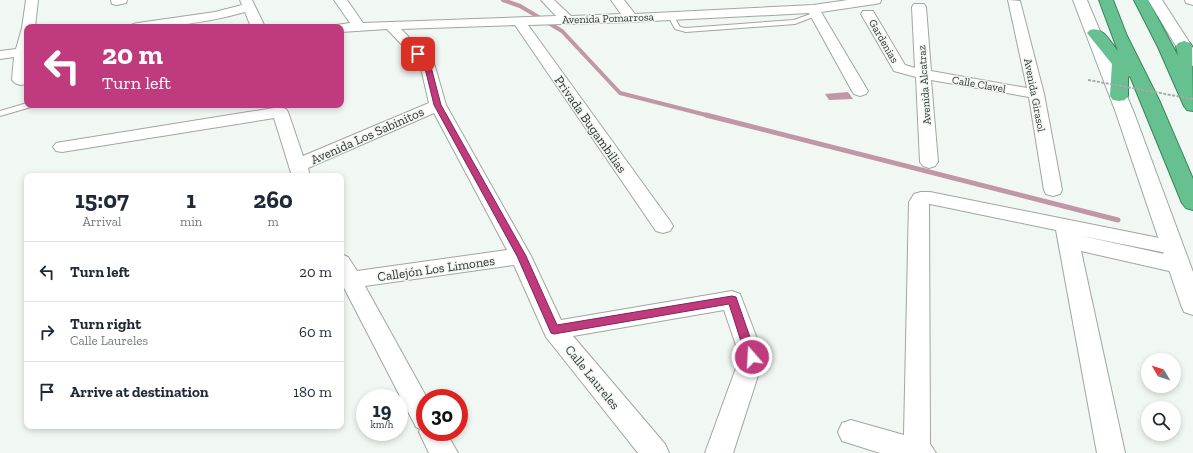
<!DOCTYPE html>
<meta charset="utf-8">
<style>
body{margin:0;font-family:"Zilla Slab",serif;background:#f2f2f3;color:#1f2937;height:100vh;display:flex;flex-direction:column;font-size:15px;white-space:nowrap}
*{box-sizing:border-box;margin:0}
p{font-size:13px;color:#747a83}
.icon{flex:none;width:22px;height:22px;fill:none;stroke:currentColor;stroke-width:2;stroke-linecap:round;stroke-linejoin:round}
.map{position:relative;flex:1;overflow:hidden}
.details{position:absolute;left:24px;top:173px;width:320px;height:256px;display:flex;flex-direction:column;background:#fff;border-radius:8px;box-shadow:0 2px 6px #0003}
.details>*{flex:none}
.top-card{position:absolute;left:24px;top:24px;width:320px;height:84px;border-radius:8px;box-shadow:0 2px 6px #0003;background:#c03b7d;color:#fff;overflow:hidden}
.needle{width:26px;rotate:309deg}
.buttons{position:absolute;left:1141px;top:353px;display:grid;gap:8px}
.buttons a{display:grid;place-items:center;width:40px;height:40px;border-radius:50%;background:#fff;box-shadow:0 2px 6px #0003;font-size:20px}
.speed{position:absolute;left:356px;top:389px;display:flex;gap:8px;font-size:20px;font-weight:700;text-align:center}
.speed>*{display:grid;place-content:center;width:52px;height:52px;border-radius:50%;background:#fff;box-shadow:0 2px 6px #0003;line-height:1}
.speed small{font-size:10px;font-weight:400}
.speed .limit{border:6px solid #d22;background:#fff;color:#111}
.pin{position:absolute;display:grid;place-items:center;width:34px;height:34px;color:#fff;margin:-17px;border-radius:8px;box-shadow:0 2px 6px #0006}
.me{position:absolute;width:44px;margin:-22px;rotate:341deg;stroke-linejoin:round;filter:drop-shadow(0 0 3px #0008)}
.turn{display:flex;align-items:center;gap:14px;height:84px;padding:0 12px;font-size:18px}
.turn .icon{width:52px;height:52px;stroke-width:2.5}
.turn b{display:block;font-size:28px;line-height:34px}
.eta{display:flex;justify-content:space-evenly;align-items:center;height:68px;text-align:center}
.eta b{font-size:24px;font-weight:700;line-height:28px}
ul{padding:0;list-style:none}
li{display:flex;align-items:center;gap:12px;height:60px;padding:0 12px;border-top:1px solid #e0e1e3}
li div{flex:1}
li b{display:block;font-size:15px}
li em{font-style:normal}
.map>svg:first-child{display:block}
.water{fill:#c196a6}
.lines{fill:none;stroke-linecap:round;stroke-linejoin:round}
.stream-far1{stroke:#c196a6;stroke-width:4}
.stream{stroke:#c196a6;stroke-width:5}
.service-casing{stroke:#a0a6a2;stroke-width:2}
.minor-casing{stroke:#a0a6a2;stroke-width:2}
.tertiary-casing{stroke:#a0a6a2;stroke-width:2}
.trunk-casing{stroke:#3a855c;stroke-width:2}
.service{fill:#fff;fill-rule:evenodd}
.minor{fill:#fff;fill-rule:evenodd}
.tertiary{fill:#fff;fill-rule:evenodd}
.trunk{fill:#66c08f;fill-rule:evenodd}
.path-bridge{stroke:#a6aba8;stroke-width:2;stroke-dasharray:3 1.5;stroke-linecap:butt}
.route{fill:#c03b7d;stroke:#7d2651}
.labels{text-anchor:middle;stroke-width:3;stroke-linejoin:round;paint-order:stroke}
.far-street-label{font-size:11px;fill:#313432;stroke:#f1f7f3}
.street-label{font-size:13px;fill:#313432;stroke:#f1f7f3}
</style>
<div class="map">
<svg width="1193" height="453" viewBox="0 0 1193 453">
<rect width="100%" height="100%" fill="#f1f7f3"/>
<path class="water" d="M 848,92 L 853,99 L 829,100 L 825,94 Z"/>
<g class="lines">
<path class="stream-far1" d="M 503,0 L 520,6 L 562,31 L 620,93 L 710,116"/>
<path class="stream" d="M 706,115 L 1118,220"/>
<defs>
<path id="service" d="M 816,12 L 819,14 L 818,15 L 795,24 L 686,32 L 675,29 L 668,16 L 673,15 L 680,27 L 686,28 L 794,20 Z
M 27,103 L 27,105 L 32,105 L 31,107 L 0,116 L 0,111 Z"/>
<path id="minor" d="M 26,0 L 38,0 L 35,27 L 27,27 L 27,84 L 20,85 L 15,83 L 12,80 L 14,57 L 0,59 L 0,51 L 16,49 L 22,28 Z
M 111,0 L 127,0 L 126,3 L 117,5 L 112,4 Z
M 240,0 L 252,0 L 265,27 L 251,27 L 245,12 C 206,23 172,27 131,27 L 133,24 L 138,23 L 215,12 L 242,5 Z
M 334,0 L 347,0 L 363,23 L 556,16 L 541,0 L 554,0 L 571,16 L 621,14 L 611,0 L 624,0 L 635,14 L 813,5 L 848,0 L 881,0 L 880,3 L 875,4 L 821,12 L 868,91 L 866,94 L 860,96 L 854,94 L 852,91 L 809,13 L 631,22 L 528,25 L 670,221 L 673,226 L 670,231 L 663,233 L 656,231 L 515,25 L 401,29 L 434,63 L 446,105 L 531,256 L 561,320 L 732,291 L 740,294 L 764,357 L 733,453 L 705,453 L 740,357 L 724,310 L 573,336 L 665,444 L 669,453 L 638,453 L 546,337 L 514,265 L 365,286 L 427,398 L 425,398 L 425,432 L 446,432 L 458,453 L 429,453 L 419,432 L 420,429 L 416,427 L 341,282 L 341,254 L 348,257 L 357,271 L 507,250 L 434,113 L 308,168 L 310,176 L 292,176 L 274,118 L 62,152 L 56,151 L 53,147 L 56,143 L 62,142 L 280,107 L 286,109 L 288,112 L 303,156 L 429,103 L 420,64 L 387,29 L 341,32 L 341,27 L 335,27 L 336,25 L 350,23 Z
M 1008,0 L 1020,1 L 1044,94 L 1062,190 L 1060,194 L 1053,196 L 1046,194 L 1044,190 L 1029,97 L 931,80 L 938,162 L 935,166 L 929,168 L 923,166 L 920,162 L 916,77 L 894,71 L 861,14 L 863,11 L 873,11 L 905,65 L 915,68 L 912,7 L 914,4 L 924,4 L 926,7 L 931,71 L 1027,88 Z
M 1185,0 L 1193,0 L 1193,5 L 1186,3 Z
M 921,192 L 930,192 L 1179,242 L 1182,247 L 1179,252 L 1172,254 L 1077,235 L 1178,257 L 1185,259 L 1189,265 L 1185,271 L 1178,273 L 1081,251 L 1125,453 L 1097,453 L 1056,230 L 930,204 L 929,204 L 930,444 L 936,453 L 880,453 L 842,441 L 838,432 L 842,423 L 851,420 L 904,435 L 909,202 L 914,194 Z"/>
<path id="tertiary" d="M 1073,0 L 1087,0 L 1134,113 L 1193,272 L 1193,315 L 1184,312 L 1181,305 L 1116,113 Z
M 1148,0 L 1162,0 L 1193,48 L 1193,66 L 1187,64 L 1185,61 Z"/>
<path id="trunk" d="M 1099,0 L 1113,0 L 1127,36 L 1159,100 L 1193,179 L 1193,210 L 1186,208 L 1182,203 L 1130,76 L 1128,77 L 1128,96 L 1125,100 L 1119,101 L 1113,100 L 1110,96 L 1112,64 L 1087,33 L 1090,30 C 1103,26 1110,42 1118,51 Z
M 1134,0 L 1148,0 L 1178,56 L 1176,46 L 1178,43 L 1184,41 L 1190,43 L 1192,46 L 1193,111 L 1187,110 L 1184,106 L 1158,47 Z"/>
</defs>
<use href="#service" class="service-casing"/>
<use href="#minor" class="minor-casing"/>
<use href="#tertiary" class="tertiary-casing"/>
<use href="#trunk" class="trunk-casing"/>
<use href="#service" class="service"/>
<use href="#minor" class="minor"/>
<use href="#tertiary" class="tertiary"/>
<use href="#trunk" class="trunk"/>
<path class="path-bridge" d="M 1088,80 L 1193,99"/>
</g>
<path class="route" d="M 415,52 L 420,52 L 430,63 L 441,105 L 526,256 L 557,325 L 732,296 L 736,297 L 737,300 L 757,357 L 755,360 L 752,361 L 748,360 L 746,357 L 729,304 L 554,334 L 551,333 L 517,256 L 434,105 L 424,64 L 415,55 Z"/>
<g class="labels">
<g class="far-street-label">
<text transform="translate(608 18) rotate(-2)" y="4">Avenida Pomarrosa</text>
<text transform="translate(884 41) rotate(60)" y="4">Gardenias</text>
<text transform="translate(979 84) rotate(10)" y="4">Calle Clavel</text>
<text transform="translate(924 85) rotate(-94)" y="4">Avenida Alcatraz</text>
<text transform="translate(1035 95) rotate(79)" y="4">Avenida Girasol</text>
</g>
<g class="street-label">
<text transform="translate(591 124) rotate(55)" y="5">Privada Bugambilias</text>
<text transform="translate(367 135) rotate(-24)" y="5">Avenida Los Sabinitos</text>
<text transform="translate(436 268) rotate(-8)" y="5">Callejón Los Limones</text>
<text transform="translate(593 377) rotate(51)" y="5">Calle Laureles</text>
</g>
</g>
</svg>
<div class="buttons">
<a><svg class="needle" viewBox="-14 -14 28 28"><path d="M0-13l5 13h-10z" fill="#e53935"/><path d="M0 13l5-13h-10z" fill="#747a83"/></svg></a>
<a><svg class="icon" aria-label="search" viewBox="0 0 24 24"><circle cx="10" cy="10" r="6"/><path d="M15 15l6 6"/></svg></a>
</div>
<div class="speed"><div>19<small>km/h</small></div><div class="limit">30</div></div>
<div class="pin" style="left:418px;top:54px;background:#d93025"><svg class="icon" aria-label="arrive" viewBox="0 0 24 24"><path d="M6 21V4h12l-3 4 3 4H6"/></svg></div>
<svg class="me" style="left:752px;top:357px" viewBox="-20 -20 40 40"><circle r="17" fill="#c03b7d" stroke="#fff" stroke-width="3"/><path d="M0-11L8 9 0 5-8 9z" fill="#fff"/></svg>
<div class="top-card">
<div class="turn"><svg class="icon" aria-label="left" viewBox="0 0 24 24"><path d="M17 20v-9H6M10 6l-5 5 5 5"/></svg><div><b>20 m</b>Turn left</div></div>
</div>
<section class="details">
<div class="eta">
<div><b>15:07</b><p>Arrival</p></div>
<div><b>1</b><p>min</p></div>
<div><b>260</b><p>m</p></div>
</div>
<ul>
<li><svg class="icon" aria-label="left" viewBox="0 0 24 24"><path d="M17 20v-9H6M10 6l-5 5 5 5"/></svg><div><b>Turn left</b></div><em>20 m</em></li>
<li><svg class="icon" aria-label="right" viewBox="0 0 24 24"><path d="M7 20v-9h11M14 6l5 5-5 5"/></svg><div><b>Turn right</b><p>Calle Laureles</p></div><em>60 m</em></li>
<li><svg class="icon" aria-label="arrive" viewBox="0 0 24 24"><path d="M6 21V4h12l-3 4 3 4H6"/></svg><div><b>Arrive at destination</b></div><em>180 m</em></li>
</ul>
</section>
</div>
